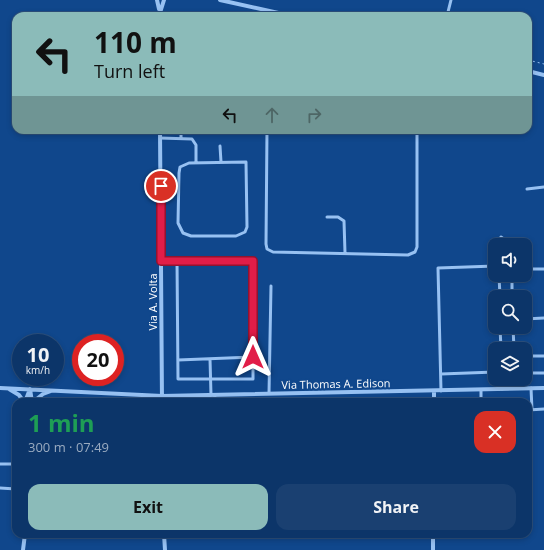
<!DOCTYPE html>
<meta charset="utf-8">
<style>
body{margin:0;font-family:"Open Sans",sans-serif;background:#1a4071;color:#f1f3f6;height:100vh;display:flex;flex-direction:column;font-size:15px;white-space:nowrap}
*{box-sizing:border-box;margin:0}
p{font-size:13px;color:#9aabc0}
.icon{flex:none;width:22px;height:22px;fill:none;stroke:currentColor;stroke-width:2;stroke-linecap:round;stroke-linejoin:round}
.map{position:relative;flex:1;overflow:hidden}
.sheet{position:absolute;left:12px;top:398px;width:520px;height:140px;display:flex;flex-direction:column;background:#0c3569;border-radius:12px;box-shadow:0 2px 6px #0003,0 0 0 1px #2c507d}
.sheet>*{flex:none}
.banner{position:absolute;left:12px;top:12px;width:520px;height:122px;border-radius:12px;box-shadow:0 2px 6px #0003,0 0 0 1px #2c507d;background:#8bbbb9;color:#111;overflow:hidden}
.tools{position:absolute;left:488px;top:238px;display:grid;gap:8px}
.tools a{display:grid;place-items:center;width:44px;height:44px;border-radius:8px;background:#0c3569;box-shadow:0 2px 6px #0003,0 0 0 1px #2c507d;font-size:20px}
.speed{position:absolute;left:12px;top:334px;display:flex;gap:8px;font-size:20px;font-weight:700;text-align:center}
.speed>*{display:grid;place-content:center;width:52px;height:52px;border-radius:50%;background:#0c3569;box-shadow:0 2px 6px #0003,0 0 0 1px #2c507d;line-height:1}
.speed small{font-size:10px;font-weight:400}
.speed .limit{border:6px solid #d22;background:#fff;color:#111}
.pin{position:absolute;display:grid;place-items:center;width:34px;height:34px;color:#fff;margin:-17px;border:2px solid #fff;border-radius:50%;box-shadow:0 1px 4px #0007}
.me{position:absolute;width:44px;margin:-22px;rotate:0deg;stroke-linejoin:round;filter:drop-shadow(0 0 3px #0008)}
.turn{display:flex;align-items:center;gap:14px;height:84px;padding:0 16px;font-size:18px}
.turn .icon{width:52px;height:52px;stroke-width:2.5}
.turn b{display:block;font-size:28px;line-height:34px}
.lanes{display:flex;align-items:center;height:38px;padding:0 16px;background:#0003;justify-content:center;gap:20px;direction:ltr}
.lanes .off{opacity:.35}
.round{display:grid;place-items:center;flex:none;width:42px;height:42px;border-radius:12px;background:#1a4071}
.head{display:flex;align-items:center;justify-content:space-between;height:68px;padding:0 16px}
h1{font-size:24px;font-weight:700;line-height:30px;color:#1e9e55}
.primary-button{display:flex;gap:8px;margin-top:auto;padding:8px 16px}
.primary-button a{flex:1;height:46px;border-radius:12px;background:#8bbbb9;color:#111;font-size:16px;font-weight:700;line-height:46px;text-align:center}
.primary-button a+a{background:#1a4071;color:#f1f3f6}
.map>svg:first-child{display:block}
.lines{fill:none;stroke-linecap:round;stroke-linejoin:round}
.path{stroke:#97c1f2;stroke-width:1;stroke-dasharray:2 3;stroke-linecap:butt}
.lane{stroke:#97c1f2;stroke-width:3}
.street{stroke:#97c1f2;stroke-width:4}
.route-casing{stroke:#92132f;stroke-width:10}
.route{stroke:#e11d48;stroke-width:7}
.labels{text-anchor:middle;stroke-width:4;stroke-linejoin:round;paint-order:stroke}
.street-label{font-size:11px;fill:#fff;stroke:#10478c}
</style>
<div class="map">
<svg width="544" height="550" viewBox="0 0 544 550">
<rect width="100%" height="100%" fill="#10478c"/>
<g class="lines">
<path class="path" d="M 528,60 L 544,64"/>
<path class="lane" d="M 447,16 L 451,0
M 181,130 L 181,138
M 267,130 L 266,244 L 267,249 L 273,252 L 408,255 L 415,252 L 417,247 L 417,130
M 160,138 L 192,139 L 196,145 L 196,163
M 220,146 L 221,162
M 246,162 L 247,227 L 245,232 L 236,236 L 191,236 L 183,233 L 178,223 L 179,173 L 180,167 L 189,163 Z
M 527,189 L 544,187
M 327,217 L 338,217 L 344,221 L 345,253
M 501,237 L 512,245
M 525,257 L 529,269
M 161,261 L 253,261 L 253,379 L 178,379 L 177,260
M 525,269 L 544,269
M 499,275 L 500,297
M 512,275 L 512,297
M 525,319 L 544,318
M 500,327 L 501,349
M 513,327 L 514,349
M 525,356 L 544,356
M 210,359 L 211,395
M 178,360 L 253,357
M 525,373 L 544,373
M 441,374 L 495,372
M 502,379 L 502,389
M 519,379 L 519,388
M 531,388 L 532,410
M 441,391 L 438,268 L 495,266
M 269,393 L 271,286
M 214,402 L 215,395
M 481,402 L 481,390
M 528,410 L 544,409
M 0,464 L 16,464
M 0,488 L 16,489
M 25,534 L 39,536"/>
<path class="street" d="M 157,0 L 159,9
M 220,0 L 292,16
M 159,16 L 164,0
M 528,71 L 544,75
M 160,130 L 162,402
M 0,388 L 162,396 L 544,388
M 9,389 L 19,395 L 24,402
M 30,389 L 32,402
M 25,402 L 30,389
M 33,402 L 43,394 L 51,391
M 434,402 L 434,391
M 164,534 L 165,550
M 23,550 L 25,534
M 433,550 L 433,534"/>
</g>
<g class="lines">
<defs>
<path id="route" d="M 161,186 L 161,261 L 253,261 L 253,357"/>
</defs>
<use href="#route" class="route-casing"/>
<use href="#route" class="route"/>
</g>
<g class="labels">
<g class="street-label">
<text transform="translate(153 302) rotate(-90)" y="4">Via A. Volta</text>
<text transform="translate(336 384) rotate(-1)" y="4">Via Thomas A. Edison</text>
</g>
</g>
</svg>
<div class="tools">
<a><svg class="icon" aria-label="sound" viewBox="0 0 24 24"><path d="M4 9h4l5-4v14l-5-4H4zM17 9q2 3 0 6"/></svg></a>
<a><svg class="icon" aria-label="search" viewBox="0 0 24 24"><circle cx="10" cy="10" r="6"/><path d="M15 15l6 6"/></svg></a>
<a><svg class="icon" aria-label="layers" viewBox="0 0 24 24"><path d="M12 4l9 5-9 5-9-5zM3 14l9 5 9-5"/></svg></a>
</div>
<div class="speed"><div>10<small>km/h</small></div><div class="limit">20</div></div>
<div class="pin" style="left:161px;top:186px;background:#d93025"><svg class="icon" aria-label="arrive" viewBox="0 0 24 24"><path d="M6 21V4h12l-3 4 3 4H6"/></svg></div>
<svg class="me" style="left:253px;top:357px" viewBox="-20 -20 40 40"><path d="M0-17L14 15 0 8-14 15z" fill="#e11d48" stroke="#fff" stroke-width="4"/></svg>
<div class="banner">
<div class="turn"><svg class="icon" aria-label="left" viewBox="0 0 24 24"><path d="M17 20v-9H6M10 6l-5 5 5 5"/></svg><div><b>110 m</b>Turn left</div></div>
<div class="lanes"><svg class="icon" aria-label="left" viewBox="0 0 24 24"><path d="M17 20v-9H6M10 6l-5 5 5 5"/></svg><svg class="icon off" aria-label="ahead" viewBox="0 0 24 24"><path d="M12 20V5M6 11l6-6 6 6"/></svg><svg class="icon off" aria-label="right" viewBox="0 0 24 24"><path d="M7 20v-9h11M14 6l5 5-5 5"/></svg></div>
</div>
<section class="sheet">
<div class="head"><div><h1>1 min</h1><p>300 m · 07:49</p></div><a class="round" style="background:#d93025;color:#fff"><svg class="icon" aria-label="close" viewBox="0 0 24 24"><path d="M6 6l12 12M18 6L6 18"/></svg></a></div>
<div class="primary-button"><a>Exit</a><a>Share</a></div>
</section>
</div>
